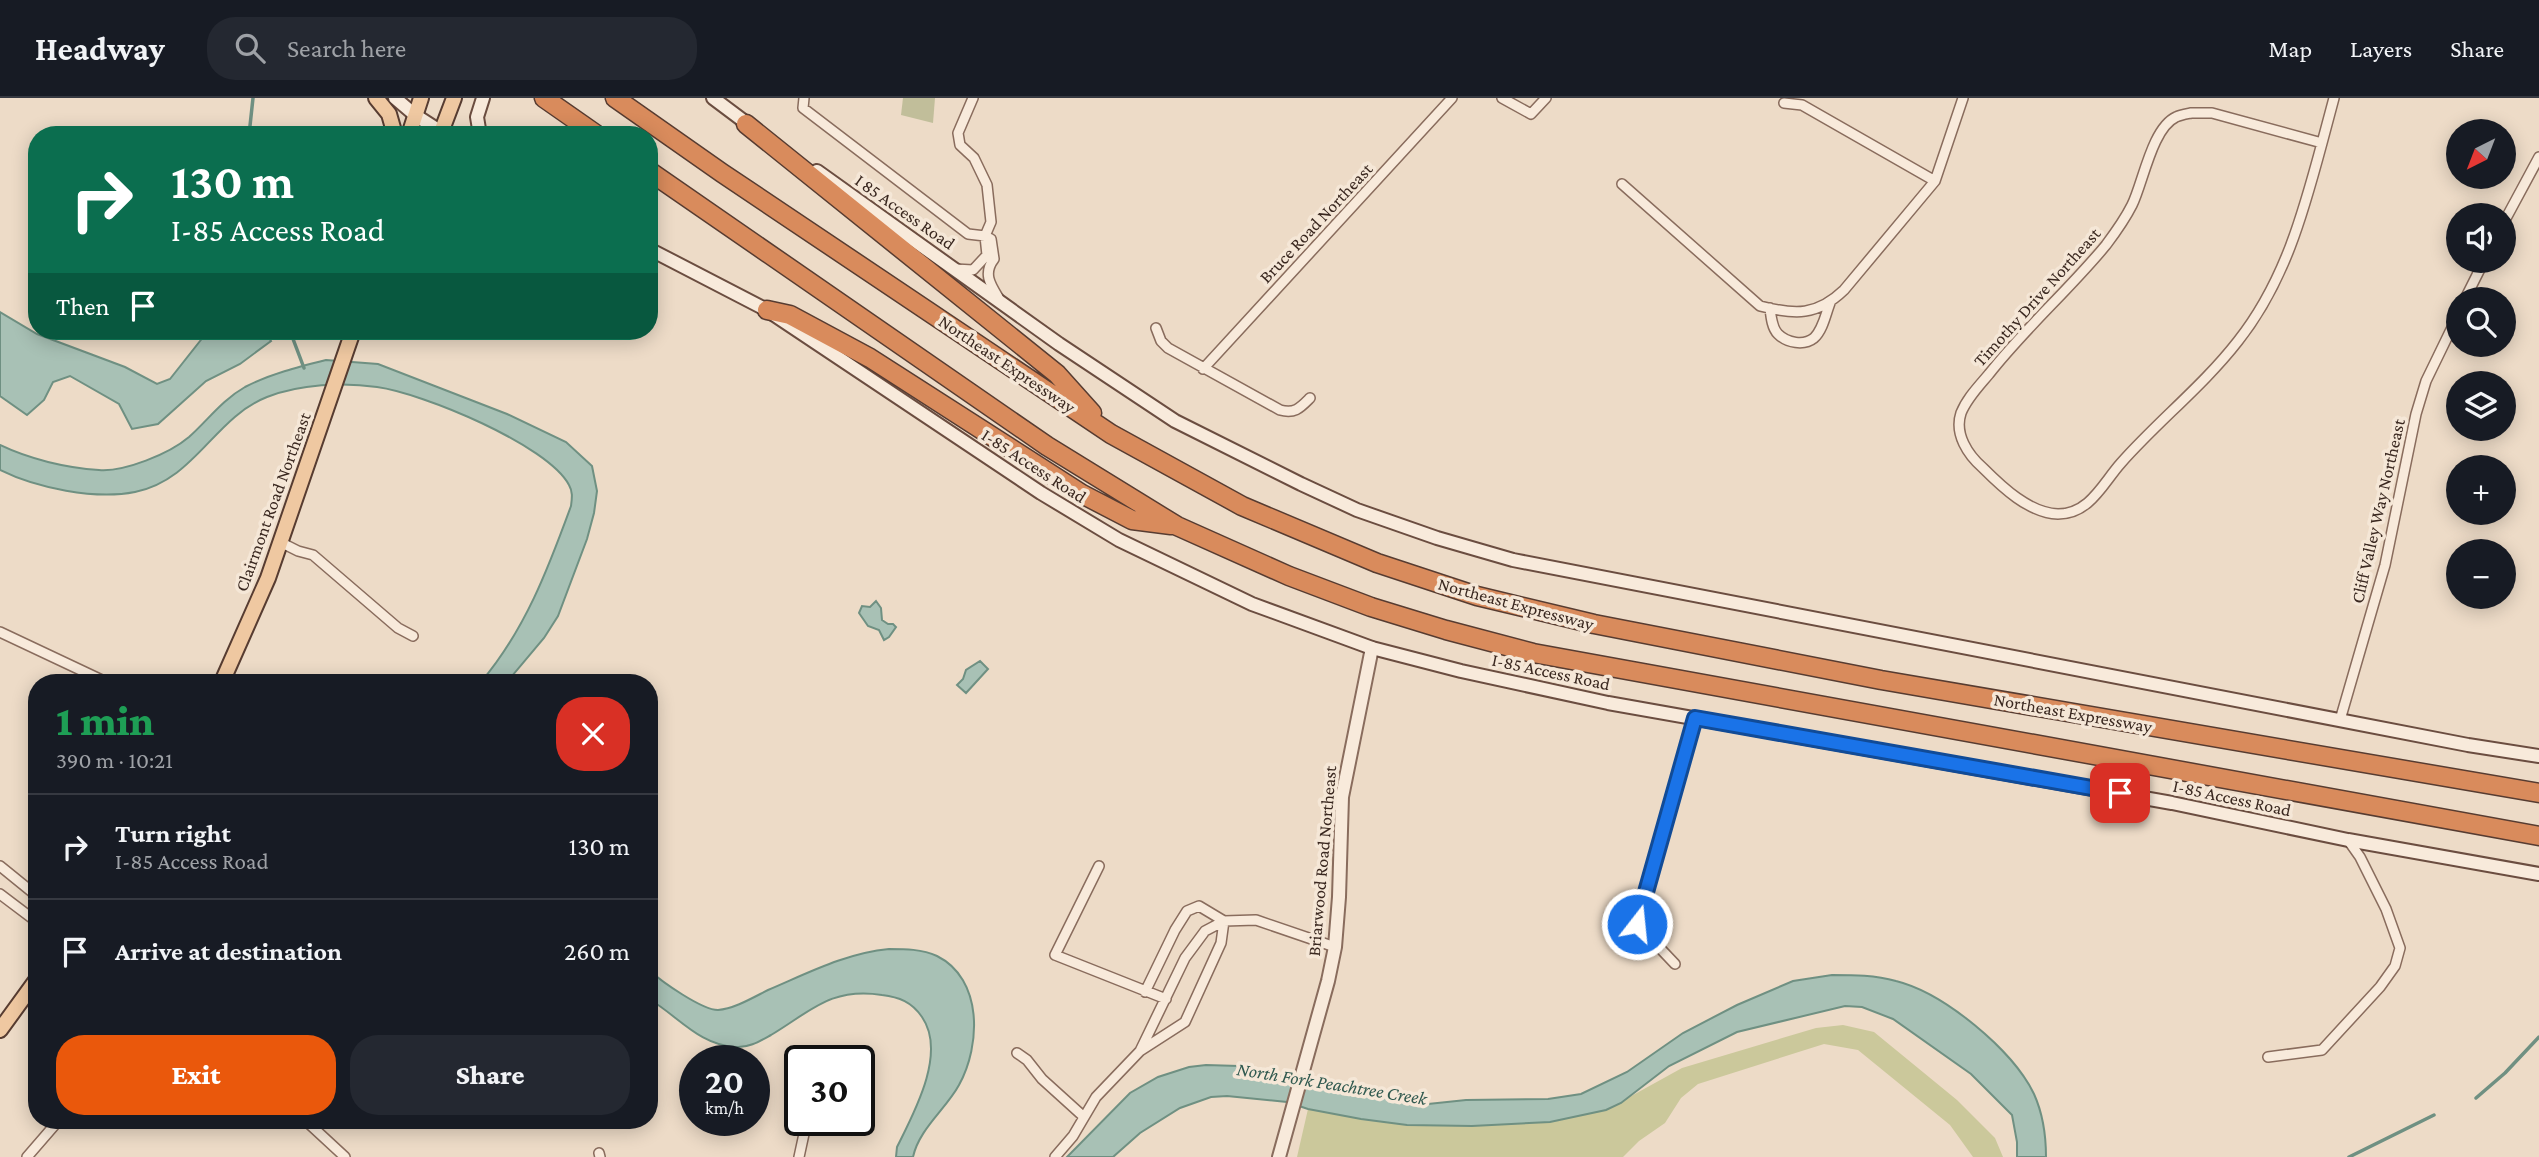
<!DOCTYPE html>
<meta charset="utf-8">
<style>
body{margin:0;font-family:"Crimson Pro",serif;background:#242831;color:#f1f3f6;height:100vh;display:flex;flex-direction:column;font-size:26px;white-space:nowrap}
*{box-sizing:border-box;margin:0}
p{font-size:23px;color:#9ea1a6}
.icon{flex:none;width:38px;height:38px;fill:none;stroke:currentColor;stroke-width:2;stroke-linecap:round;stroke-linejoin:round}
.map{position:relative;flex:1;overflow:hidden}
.panel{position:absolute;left:28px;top:576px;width:630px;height:455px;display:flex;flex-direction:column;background:#171b24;border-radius:28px;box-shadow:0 4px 18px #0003}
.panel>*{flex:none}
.top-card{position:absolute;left:28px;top:28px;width:630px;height:214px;border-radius:28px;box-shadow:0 4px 18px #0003;background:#0b6e4f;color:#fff;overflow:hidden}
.needle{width:46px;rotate:222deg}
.fabs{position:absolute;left:2446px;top:21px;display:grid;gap:14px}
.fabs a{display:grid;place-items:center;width:70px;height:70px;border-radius:50%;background:#171b24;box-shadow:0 4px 18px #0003;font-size:35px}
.speed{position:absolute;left:679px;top:947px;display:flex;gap:14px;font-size:35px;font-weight:700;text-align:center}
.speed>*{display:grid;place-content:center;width:91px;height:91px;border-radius:50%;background:#171b24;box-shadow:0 4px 18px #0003;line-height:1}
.speed small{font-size:18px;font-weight:400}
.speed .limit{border:4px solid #111;border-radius:10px;background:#fff;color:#111}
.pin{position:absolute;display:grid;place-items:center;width:60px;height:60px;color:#fff;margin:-30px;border-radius:14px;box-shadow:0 4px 10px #0006}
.me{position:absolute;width:77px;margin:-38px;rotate:16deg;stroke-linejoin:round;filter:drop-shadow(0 0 5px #0008)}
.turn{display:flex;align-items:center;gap:24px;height:147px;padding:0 28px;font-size:32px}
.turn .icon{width:91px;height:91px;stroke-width:2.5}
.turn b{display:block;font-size:49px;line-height:60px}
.then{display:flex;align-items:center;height:66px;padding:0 28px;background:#0003;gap:14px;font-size:26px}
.round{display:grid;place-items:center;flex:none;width:74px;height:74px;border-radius:28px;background:#242831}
.head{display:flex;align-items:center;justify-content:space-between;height:119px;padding:0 28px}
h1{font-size:42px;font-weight:800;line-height:52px;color:#1e9e55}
.cta{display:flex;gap:14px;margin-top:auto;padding:14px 28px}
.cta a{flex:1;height:80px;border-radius:28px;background:#ea580c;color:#fff;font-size:28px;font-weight:800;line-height:80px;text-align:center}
.cta a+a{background:#242831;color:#f1f3f6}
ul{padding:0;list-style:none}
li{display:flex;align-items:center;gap:21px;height:105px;padding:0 28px;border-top:2px solid #363941}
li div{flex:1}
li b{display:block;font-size:26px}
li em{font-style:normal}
header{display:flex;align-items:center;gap:42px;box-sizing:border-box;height:98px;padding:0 35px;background:#171b24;border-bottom:2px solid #363941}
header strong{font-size:33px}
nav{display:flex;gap:38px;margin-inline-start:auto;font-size:24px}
.search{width:490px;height:63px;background:#242831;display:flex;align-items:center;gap:18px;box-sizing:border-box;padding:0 24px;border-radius:28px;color:#9ea1a6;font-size:26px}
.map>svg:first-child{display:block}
.green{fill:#cbc89b}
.cemetery{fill:#c1be9a}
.water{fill:#a8c1b5;stroke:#6f9082;stroke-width:2}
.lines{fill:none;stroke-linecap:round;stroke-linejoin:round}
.stream{stroke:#6f9082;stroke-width:3.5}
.minor-casing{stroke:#896c5d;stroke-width:12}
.tertiary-casing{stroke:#896c5d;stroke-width:16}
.secondary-casing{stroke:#6b4d40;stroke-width:16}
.primary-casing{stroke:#573c31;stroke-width:18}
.motorway-casing{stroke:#573c31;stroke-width:21}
.minor{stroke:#f8eadb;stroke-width:9}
.tertiary{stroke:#f8eadb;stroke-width:12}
.secondary{stroke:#f8eadb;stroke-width:12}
.primary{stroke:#efc8a1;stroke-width:14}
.motorway{stroke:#d98b5c;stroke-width:18}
.route-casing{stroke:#114b97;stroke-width:18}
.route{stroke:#1a73e8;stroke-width:12}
.labels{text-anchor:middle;stroke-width:7;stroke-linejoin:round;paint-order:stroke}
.street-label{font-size:18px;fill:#3a2820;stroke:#f5e7d7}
.water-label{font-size:19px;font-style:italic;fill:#30594f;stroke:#f5e7d7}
</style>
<header>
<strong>Headway</strong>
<div class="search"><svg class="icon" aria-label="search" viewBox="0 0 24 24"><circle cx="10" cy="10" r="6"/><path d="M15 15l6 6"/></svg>Search here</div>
<nav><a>Map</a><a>Layers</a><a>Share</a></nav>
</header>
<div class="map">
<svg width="2539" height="1059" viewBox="0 0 2539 1059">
<rect width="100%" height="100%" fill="#eddbc7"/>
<path class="green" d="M 1843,927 L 1874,934 L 1957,1002 L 1995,1040 L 2003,1059 L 1973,1059 L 1950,1027 L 1858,952 L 1824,946 L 1698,986 L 1681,1000 L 1665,1025 L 1639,1043 L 1623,1059 L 1297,1059 L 1308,1011 L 1407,1027 L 1472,1028 L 1550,1024 L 1606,1012 L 1682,970 L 1816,930 Z"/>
<path class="cemetery" d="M 903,0 L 935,0 L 933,25 L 901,17 Z"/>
<path class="water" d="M 0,214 L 37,236 L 125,269 L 157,286 L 170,281 L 208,233 L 263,233 L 271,243 L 240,266 L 206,283 L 158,326 L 132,331 L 119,306 L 70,278 L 53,284 L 44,302 L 27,317 L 0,298 Z
M 326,262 L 378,266 L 507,316 L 566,344 L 592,368 L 597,393 L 594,415 L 587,441 L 558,518 L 544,540 L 507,584 L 481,584 C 525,532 548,471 571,408 C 572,400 573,394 569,387 C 548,347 422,295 377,289 C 343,284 300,286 267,299 C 214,320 195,382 135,394 C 95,402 36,390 0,372 L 0,347 C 29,361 66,370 99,372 C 124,374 169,356 189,339 C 208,322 222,302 245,289 C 270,276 298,269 326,262 Z
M 876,503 L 881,510 L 882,522 L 888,526 L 893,526 L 896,529 L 889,539 L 884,542 L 879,532 L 868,528 L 859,515 L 862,508 L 870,509 Z
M 980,563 L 988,571 L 966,595 L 957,587 L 963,581 L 966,572 Z
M 889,851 C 905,851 922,851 937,858 C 983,881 981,947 959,987 C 946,1011 919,1031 913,1059 L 896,1059 L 897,1049 C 914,1015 947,955 922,919 C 912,904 899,899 882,897 C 831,889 811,913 771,937 C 760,943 749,950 736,949 C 700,948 678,918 649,901 L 649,872 C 662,884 702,912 718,912 C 734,911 754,899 768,892 C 808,875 846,855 889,851 Z
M 1832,877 C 1854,877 1875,877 1896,883 C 1944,895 2013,952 2034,996 C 2043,1016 2046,1037 2046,1059 L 2017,1059 L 2017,1044 L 2012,1017 L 1971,976 L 1893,921 L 1862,909 L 1845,908 L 1737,934 L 1669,968 L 1621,1005 L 1606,1012 L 1550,1024 L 1472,1028 L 1407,1027 L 1361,1021 L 1308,1011 L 1287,1004 L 1227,998 L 1211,999 L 1180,1010 L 1140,1035 L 1113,1059 L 1067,1059 L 1130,995 L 1158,979 L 1189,969 L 1206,967 L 1239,968 L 1304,983 L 1428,1006 L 1466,1002 L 1548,1001 L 1581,996 L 1627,974 L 1683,935 L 1737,907 L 1793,883 Z"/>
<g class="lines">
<path class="stream" d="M 249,37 L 253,0
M 290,233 L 304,270
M 2476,1000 L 2505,975 L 2539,939
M 2349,1059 L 2434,1017"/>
<defs>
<path id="minor" d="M 804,0 L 803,10 L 968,136 L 985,138 L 991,124 L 987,87 L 974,60 L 960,47 L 958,35 L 973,0
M 1502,0 L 1531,16 L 1546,0
M 1784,5 L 1802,7 L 1935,83
M 2191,15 L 2212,15 L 2322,45 C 2303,116 2284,185 2238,243 C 2203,288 2158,323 2121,365 C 2103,385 2090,416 2058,416 C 2029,415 2002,389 1983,370 C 1968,357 1954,336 1961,315 C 1967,300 1979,288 1989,276 C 2025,230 2069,192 2106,147 C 2115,135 2125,121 2132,107 C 2143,85 2152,30 2176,19 C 2180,17 2186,16 2191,15 Z
M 2322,45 L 2334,0
M 1622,86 L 1760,208 C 1795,217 1817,218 1844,192 L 1935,83 L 1963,0
M 2504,124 L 2539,59
M 955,171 L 973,172 L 987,157 L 985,138 L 991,141 L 994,161 C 983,175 990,186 998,199
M 2465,201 L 2484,163
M 1770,210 C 1771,219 1772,230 1778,236 C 1787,245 1804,248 1814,240 C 1823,232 1826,215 1830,205
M 1156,230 L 1161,243 L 1168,250 L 1280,312 C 1295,316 1300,310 1310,300
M 1203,271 L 1452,0
M 280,444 L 298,453 L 313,457 L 398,530 L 413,538
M 0,534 L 106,584
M 2340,622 L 2385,467 L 2416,316 L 2426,283 L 2459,215
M 0,768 L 37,798
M 1099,768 L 1055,857 L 1166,901
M 0,796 L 37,824
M 1675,866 L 1637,826 L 1695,619
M 1140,953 L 1185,924 L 1221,845 L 1224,823 L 1199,808 L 1187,813 L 1175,832 L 1145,894
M 1017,955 L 1027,962 L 1042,981 L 1084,1019
M 2268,959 L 2322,952 L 2380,889 L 2395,868 L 2400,850 L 2386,811 L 2360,759 L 2348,742
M 305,1022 L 345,1059
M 599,1055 L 600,1059
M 27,1059 L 59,1022
M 799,1059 L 807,1022
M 1055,1059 L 1073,1038 L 1096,999 L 1140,953 L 1185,860 L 1205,833 L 1224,823 L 1256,822 L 1335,849"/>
<path id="tertiary" d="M 1279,1059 L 1328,883 L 1335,849 L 1339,799 L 1342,699 L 1372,550"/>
<path id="secondary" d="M 395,0 L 415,17 L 446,37
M 713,0 L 753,30
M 480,37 L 477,19 L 483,0
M 817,73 L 1059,246 L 1175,323 L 1301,386 L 1357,412 L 1437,440 L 1513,462 L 2468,647 L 2539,658
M 649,151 L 767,212 L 1041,395 L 1119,442 L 1252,506 L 1372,550 L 1461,573 L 1608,605 L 2172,705 L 2348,742 L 2539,776"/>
<path id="primary" d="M 376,0 L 389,16 L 395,37
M 409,37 L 421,0
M 440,37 L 454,0
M 222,584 L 268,480 L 353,233
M 0,932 L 37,881"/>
<path id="motorway" d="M 544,0 L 597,37
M 615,0 L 722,75 L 1111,336 L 1242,408 L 1377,465 L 1477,498 L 1594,526 L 1881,582 L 2539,695
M 746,26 L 1057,276 L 1092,315
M 649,73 L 1047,348 L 1177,428 L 1289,478 L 1371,509 L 1446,532 L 1533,555 L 2539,738
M 767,212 L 790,217 L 870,260 L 1082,396 L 1132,422 L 1171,427"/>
</defs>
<use href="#minor" class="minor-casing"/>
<use href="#tertiary" class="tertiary-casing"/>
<use href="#secondary" class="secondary-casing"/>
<use href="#primary" class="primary-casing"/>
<use href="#motorway" class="motorway-casing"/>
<use href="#minor" class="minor"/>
<use href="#tertiary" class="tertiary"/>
<use href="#secondary" class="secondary"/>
<use href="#primary" class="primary"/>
<use href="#motorway" class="motorway"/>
</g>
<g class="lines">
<defs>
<path id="route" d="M 1637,826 L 1695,620 L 2120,695"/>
</defs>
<use href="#route" class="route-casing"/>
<use href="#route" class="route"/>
</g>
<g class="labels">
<g class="street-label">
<text transform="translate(905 114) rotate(35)" y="6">I 85 Access Road</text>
<text transform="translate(1316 125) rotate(-47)" y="6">Bruce Road Northeast</text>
<text transform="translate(2037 199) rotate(-48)" y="6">Timothy Drive Northeast</text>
<text transform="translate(1007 266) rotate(34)" y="6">Northeast Expressway</text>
<text transform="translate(1034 368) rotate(33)" y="6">I-85 Access Road</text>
<text transform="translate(273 404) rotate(-70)" y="6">Clairmont Road Northeast</text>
<text transform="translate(2378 413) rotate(-77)" y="6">Cliff Valley Way Northeast</text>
<text transform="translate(1516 506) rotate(15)" y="6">Northeast Expressway</text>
<text transform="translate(1551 574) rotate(12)" y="6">I-85 Access Road</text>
<text transform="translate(2073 615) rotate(10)" y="6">Northeast Expressway</text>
<text transform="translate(2232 700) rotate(12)" y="6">I-85 Access Road</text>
<text transform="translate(1322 763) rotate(-85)" y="6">Briarwood Road Northeast</text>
</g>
<g class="water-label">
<text transform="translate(1332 985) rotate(9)" y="7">North Fork Peachtree Creek</text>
</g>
</g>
</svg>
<div class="fabs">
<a><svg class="needle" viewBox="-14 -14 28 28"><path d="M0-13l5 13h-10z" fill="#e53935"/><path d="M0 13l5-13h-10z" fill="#9ea1a6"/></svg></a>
<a><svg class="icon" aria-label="sound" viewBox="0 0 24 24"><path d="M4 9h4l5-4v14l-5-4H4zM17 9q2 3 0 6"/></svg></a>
<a><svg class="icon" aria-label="search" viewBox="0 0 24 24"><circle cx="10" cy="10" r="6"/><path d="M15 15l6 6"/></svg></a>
<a><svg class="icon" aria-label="layers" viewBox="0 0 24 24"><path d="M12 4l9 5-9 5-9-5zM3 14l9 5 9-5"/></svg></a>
<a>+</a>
<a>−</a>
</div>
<div class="speed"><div>20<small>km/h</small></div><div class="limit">30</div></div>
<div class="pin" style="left:2120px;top:695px;background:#d93025"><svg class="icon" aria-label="arrive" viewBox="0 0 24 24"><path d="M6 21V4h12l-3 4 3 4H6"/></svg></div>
<svg class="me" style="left:1637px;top:826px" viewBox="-20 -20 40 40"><circle r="17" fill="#1a73e8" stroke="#fff" stroke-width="3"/><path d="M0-11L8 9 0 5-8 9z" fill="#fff"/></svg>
<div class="top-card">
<div class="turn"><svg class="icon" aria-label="right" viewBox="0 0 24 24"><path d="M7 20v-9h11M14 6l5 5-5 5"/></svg><div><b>130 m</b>I-85 Access Road</div></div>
<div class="then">Then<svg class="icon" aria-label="arrive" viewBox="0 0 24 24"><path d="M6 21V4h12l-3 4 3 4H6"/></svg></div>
</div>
<section class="panel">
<div class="head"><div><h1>1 min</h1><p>390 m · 10:21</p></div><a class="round" style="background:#d93025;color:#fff"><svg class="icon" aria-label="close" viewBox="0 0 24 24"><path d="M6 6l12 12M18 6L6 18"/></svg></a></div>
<ul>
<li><svg class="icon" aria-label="right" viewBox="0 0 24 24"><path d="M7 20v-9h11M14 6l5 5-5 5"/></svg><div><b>Turn right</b><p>I-85 Access Road</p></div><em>130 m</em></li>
<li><svg class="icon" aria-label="arrive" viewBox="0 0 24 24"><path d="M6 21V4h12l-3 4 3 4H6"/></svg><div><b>Arrive at destination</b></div><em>260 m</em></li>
</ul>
<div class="cta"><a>Exit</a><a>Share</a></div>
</section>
</div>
